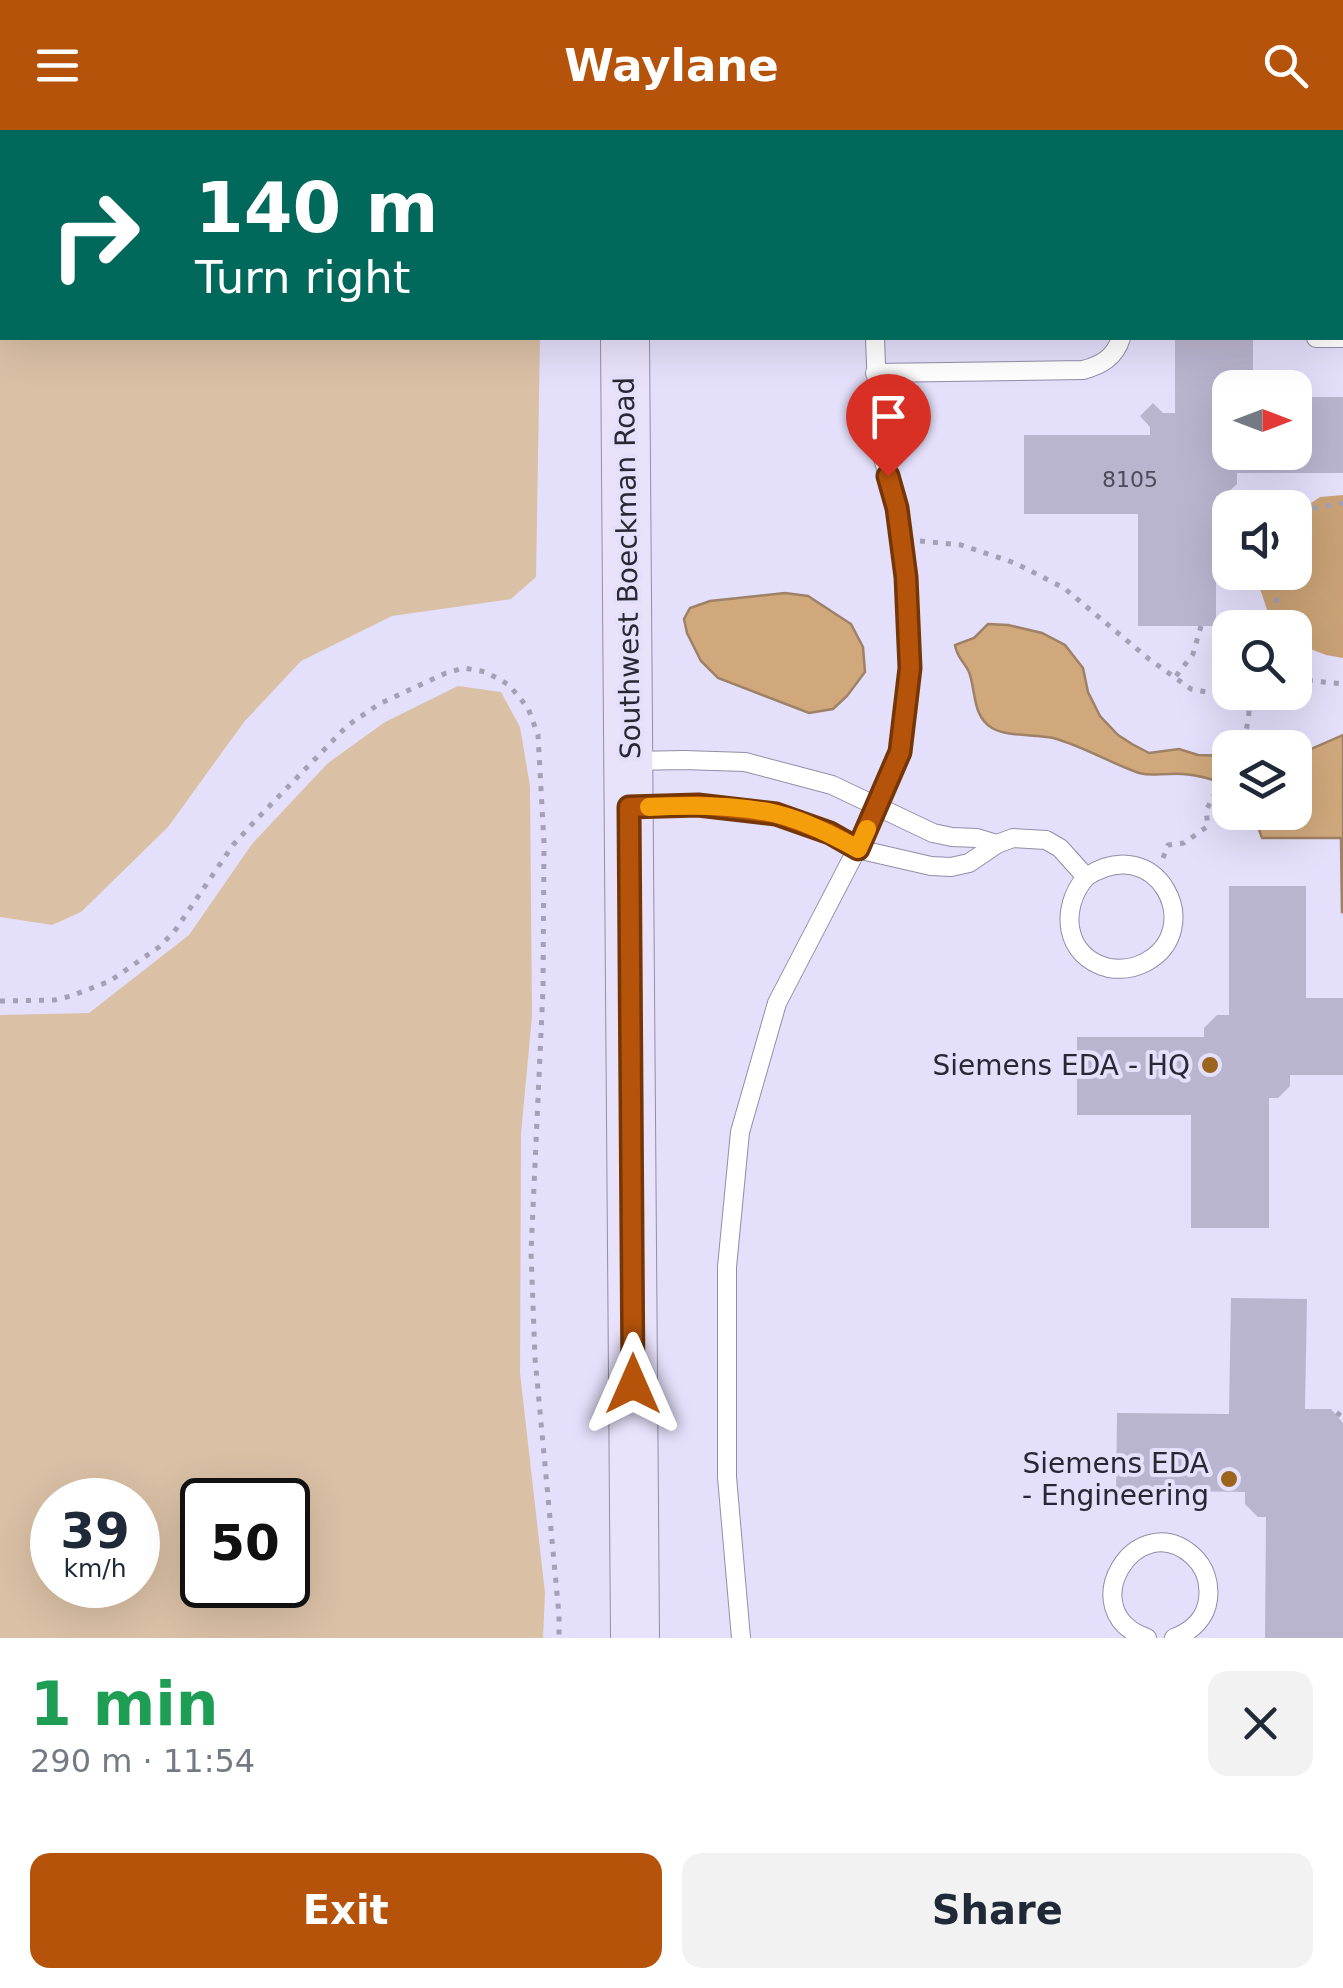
<!DOCTYPE html>
<meta charset="utf-8">
<style>
body{margin:0;font-family:"DejaVu Sans",sans-serif;background:#f2f2f3;color:#1f2937;height:100vh;display:flex;flex-direction:column;font-size:38px;white-space:nowrap}
*{box-sizing:border-box;margin:0}
p{font-size:32px;color:#747a83}
.icon{flex:none;width:55px;height:55px;fill:none;stroke:currentColor;stroke-width:2;stroke-linecap:round;stroke-linejoin:round}
.map{position:relative;height:1508px;overflow:hidden}
.details{display:flex;flex-direction:column;background:#fff;flex:1}
.details>*{flex:none}
.banner{position:absolute;left:0px;top:0px;width:1345px;height:210px;box-shadow:0 10px 40px #0002;background:#00695c;color:#fff;overflow:hidden}
.needle{width:65px;rotate:90deg}
.controls{position:absolute;left:1212px;top:240px;display:grid;gap:20px}
.controls a{display:grid;place-items:center;width:100px;height:100px;border-radius:20px;background:#fff;box-shadow:0 10px 40px #0002;font-size:50px}
.speed{position:absolute;left:30px;top:1348px;display:flex;gap:20px;font-size:50px;font-weight:700;text-align:center}
.speed>*{display:grid;place-content:center;width:130px;height:130px;border-radius:50%;background:#fff;box-shadow:0 10px 40px #0002;line-height:1}
.speed small{font-size:25px;font-weight:400}
.speed .limit{border:5px solid #111;border-radius:15px;background:#fff;color:#111}
.pin{position:absolute;display:grid;place-items:center;width:85px;height:85px;color:#fff;margin:-102px -42px;border-radius:50% 50% 50% 0;rotate:-45deg;box-shadow:0 0 10px #0007}
.pin .icon{rotate:45deg}
.me{position:absolute;width:110px;margin:-55px;rotate:0deg;stroke-linejoin:round;filter:drop-shadow(0 0 8px #0008)}
.turn{display:flex;align-items:center;gap:35px;height:210px;padding:0 30px;font-size:45px}
.turn .icon{width:130px;height:130px;stroke-width:2.5}
.turn b{display:block;font-size:70px;line-height:85px}
.round{display:grid;place-items:center;flex:none;width:105px;height:105px;border-radius:20px;background:#f2f2f3}
.summary{display:flex;align-items:center;justify-content:space-between;height:170px;padding:0 30px}
h1{font-size:60px;font-weight:800;line-height:75px;color:#1e9e55}
.cta{display:flex;gap:20px;margin-top:auto;padding:20px 30px}
.cta a{flex:1;height:115px;border-radius:20px;background:#b45309;color:#fff;font-size:40px;font-weight:800;line-height:115px;text-align:center}
.cta a+a{background:#f2f2f3;color:#1f2937}
header{display:flex;justify-content:space-between;align-items:center;height:130px;padding:0 30px;background:#b45309;color:#fff;font-size:45px;font-weight:800}
.map>svg:first-child{display:block}
.green{fill:#dac0a5;fill-rule:evenodd}
.forest{fill:#c9a175}
.water{fill:#d0a87c;stroke:#9e8166;stroke-width:2.5}
.building{fill:#bab5cf}
.lines{fill:none;stroke-linecap:round;stroke-linejoin:round}
.lane-casing{stroke:#938da6;stroke-width:20}
.secondary-casing{stroke:#938da6;stroke-width:50}
.path{stroke:#a4a0b6;stroke-width:5;stroke-dasharray:5 8;stroke-linecap:butt}
.lane{stroke:#fff;stroke-width:18}
.secondary{stroke:#e8e2fb;stroke-width:48}
.route-casing{stroke:#753606;stroke-width:25}
.route{stroke:#b45309;stroke-width:18}
.slow{stroke:#f59e0b;stroke-width:18}
.poi-dot{fill:#9b651e;stroke:#e4dffa;stroke-width:4}
.labels{text-anchor:middle;stroke-width:8;stroke-linejoin:round;paint-order:stroke}
.number-label{font-size:22px;fill:#4d4a58}
.street-label{font-size:28px;fill:#292731;stroke:#e4dffa}
.poi-label{font-size:28px;fill:#292731;stroke:#e4dffa;text-anchor:end}
</style>
<header><svg class="icon" aria-label="menu" viewBox="0 0 24 24"><path d="M4 6h16M4 12h16M4 18h16"/></svg>Waylane<svg class="icon" aria-label="search" viewBox="0 0 24 24"><circle cx="10" cy="10" r="6"/><path d="M15 15l6 6"/></svg></header>
<div class="map">
<svg width="1343" height="1508" viewBox="0 0 1343 1508">
<rect width="100%" height="100%" fill="#e4dffa"/>
<path class="green" d="M 2,108 L 2,208 L 540,208 L 536,447 L 511,469 L 392,486 L 301,531 L 244,592 L 168,697 L 81,782 L 52,795 L 0,787 L 0,109 Z
M 458,556 L 501,562 L 520,597 L 530,656 L 532,886 L 521,1004 L 520,1243 L 545,1463 L 543,1508 L 0,1508 L 0,885 L 89,883 L 189,805 L 252,714 L 328,633 L 385,592 ZM 52,1370 L 138,1370 L 138,1455 L 52,1455 ZM 202,1370 L 288,1370 L 288,1455 L 202,1455 Z"/>
<path class="forest" d="M 1343,365 L 1343,528 L 1326,525 L 1295,513 L 1295,498 L 1273,497 L 1260,459 L 1263,443 L 1295,442 L 1295,384 L 1320,367 Z"/>
<path class="water" d="M 785,463 L 808,466 L 851,494 L 863,517 L 865,542 L 847,566 L 833,579 L 809,583 L 718,548 L 701,531 L 687,503 L 684,489 L 690,478 L 710,471 Z
M 988,494 L 1008,495 L 1042,503 L 1065,515 L 1083,538 L 1088,562 L 1100,586 L 1118,605 L 1132,614 L 1149,623 L 1179,619 L 1198,625 L 1230,626 L 1230,655 C 1211,649 1189,642 1170,644 C 1158,644 1151,646 1139,643 C 1110,633 1083,616 1053,608 C 1035,604 1007,607 992,598 C 972,586 976,560 969,542 C 964,531 957,528 955,515 L 974,508 Z
M 1343,605 L 1343,782 L 1342,782 L 1341,708 L 1262,708 L 1253,683 L 1295,682 L 1295,628 L 1304,622 Z"/>
<path class="building" d="M 1175,208 L 1253,208 L 1253,258 L 1230,258 L 1230,322 L 1295,322 L 1295,267 L 1343,267 L 1343,343 L 1237,343 L 1237,354 L 1224,366 L 1216,366 L 1216,496 L 1138,496 L 1138,384 L 1024,384 L 1024,305 L 1150,305 L 1150,297 L 1140,286 L 1153,273 L 1163,283 L 1175,283 Z
M 1229,756 L 1306,756 L 1306,868 L 1343,868 L 1343,945 L 1290,945 L 1290,956 L 1278,968 L 1269,968 L 1269,1098 L 1191,1098 L 1191,985 L 1077,985 L 1077,907 L 1204,907 L 1204,898 L 1217,885 L 1229,885 Z
M 1231,1168 L 1307,1169 L 1305,1279 L 1331,1279 L 1343,1293 L 1343,1508 L 1265,1508 L 1266,1387 L 1258,1387 L 1245,1374 L 1245,1362 L 1116,1360 L 1117,1283 L 1229,1284 Z"/>
<g class="lines">
<defs>
<path id="lane" d="M 1125,0 L 1125,2
M 992,2 L 997,0
M 1317,2 L 1317,0
M 1316,208 L 1343,208
M 875,243 L 1083,240 C 1102,235 1115,227 1121,208
M 632,631 L 684,630 L 745,632 L 832,655 L 933,703 L 952,707 L 977,708 L 997,714
M 629,677 L 698,675 L 776,683 L 830,703 L 857,719 L 931,736 L 951,737 L 969,733 L 997,714 L 1013,708 L 1046,710 L 1060,718 L 1086,747 C 1059,778 1064,827 1109,838 C 1122,840 1135,838 1146,832 C 1207,799 1157,700 1086,747
M 741,1508 L 727,1347 L 727,1137 L 740,1002 L 777,873 L 857,719 L 901,621 L 911,538 L 906,447 L 897,377 L 879,314 L 875,208
M 1147,1508 C 1071,1482 1136,1375 1193,1426 C 1205,1437 1210,1453 1208,1469 C 1206,1488 1192,1501 1174,1508"/>
<path id="secondary" d="M 622,0 L 622,2
M 178,2 L 185,0
M 0,61 L 2,60
M 625,208 L 635,1508"/>
</defs>
<use href="#lane" class="lane-casing"/>
<use href="#secondary" class="secondary-casing"/>
<path class="path" d="M 1295,392 L 1299,381 L 1343,373
M 920,411 L 961,415 L 1015,433 L 1064,458 L 1149,529 L 1191,559 L 1223,565 L 1249,565 C 1250,584 1248,601 1239,618
M 1275,442 L 1278,498
M 1176,546 L 1193,524 L 1201,496
M 1295,549 L 1343,554
M 1163,728 L 1168,715 L 1184,713 L 1208,696 L 1206,681 L 1230,633
M 0,871 L 54,870 L 71,866 L 110,851 L 159,817 L 174,802 L 233,715 L 254,692 L 347,596 L 379,574 L 446,543 L 464,538 L 486,542 L 509,555 L 528,578 L 538,605 L 544,713 L 543,859 L 531,1122 L 535,1228 L 559,1485 L 559,1508
M 1337,1286 L 1343,1279"/>
<use href="#lane" class="lane"/>
<use href="#secondary" class="secondary"/>
</g>
<g class="lines">
<defs>
<path id="route" d="M 633,1254 L 629,677 L 698,675 L 776,684 L 830,703 L 858,719 L 900,622 L 910,538 L 906,447 L 897,378 L 888,346"/>
</defs>
<use href="#route" class="route-casing"/>
<use href="#route" class="route"/>
<path class="slow" d="M 649,677 C 688,675 739,675 777,684 C 805,691 832,705 858,719 L 867,699"/>
</g>
<g class="poi-dot">
<circle cx="1210" cy="935" r="10"/>
<circle cx="1229" cy="1349" r="10"/>
</g>
<g class="labels">
<g class="number-label">
<text x="1130" y="357">8105</text>
</g>
<g class="street-label">
<text transform="translate(627 438) rotate(-91)" y="10">Southwest Boeckman Road</text>
</g>
<g class="poi-label">
<text x="1190" y="945">Siemens EDA - HQ</text>
<text x="1209" y="1343">Siemens EDA<tspan x="1209" dy="32">- Engineering</tspan></text>
</g>
</g>
</svg>
<div class="controls">
<a><svg class="needle" viewBox="-14 -14 28 28"><path d="M0-13l5 13h-10z" fill="#e53935"/><path d="M0 13l5-13h-10z" fill="#747a83"/></svg></a>
<a><svg class="icon" aria-label="sound" viewBox="0 0 24 24"><path d="M4 9h4l5-4v14l-5-4H4zM17 9q2 3 0 6"/></svg></a>
<a><svg class="icon" aria-label="search" viewBox="0 0 24 24"><circle cx="10" cy="10" r="6"/><path d="M15 15l6 6"/></svg></a>
<a><svg class="icon" aria-label="layers" viewBox="0 0 24 24"><path d="M12 4l9 5-9 5-9-5zM3 14l9 5 9-5"/></svg></a>
</div>
<div class="speed"><div>39<small>km/h</small></div><div class="limit">50</div></div>
<div class="pin" style="left:888px;top:346px;background:#d93025"><svg class="icon" aria-label="arrive" viewBox="0 0 24 24"><path d="M6 21V4h12l-3 4 3 4H6"/></svg></div>
<svg class="me" style="left:633px;top:1254px" viewBox="-20 -20 40 40"><path d="M0-17L14 15 0 8-14 15z" fill="#b45309" stroke="#fff" stroke-width="4"/></svg>
<div class="banner">
<div class="turn"><svg class="icon" aria-label="right" viewBox="0 0 24 24"><path d="M7 20v-9h11M14 6l5 5-5 5"/></svg><div><b>140 m</b>Turn right</div></div>
</div>
</div>
<section class="details">
<div class="summary"><div><h1>1 min</h1><p>290 m · 11:54</p></div><a class="round"><svg class="icon" aria-label="close" viewBox="0 0 24 24"><path d="M6 6l12 12M18 6L6 18"/></svg></a></div>
<div class="cta"><a>Exit</a><a>Share</a></div>
</section>
